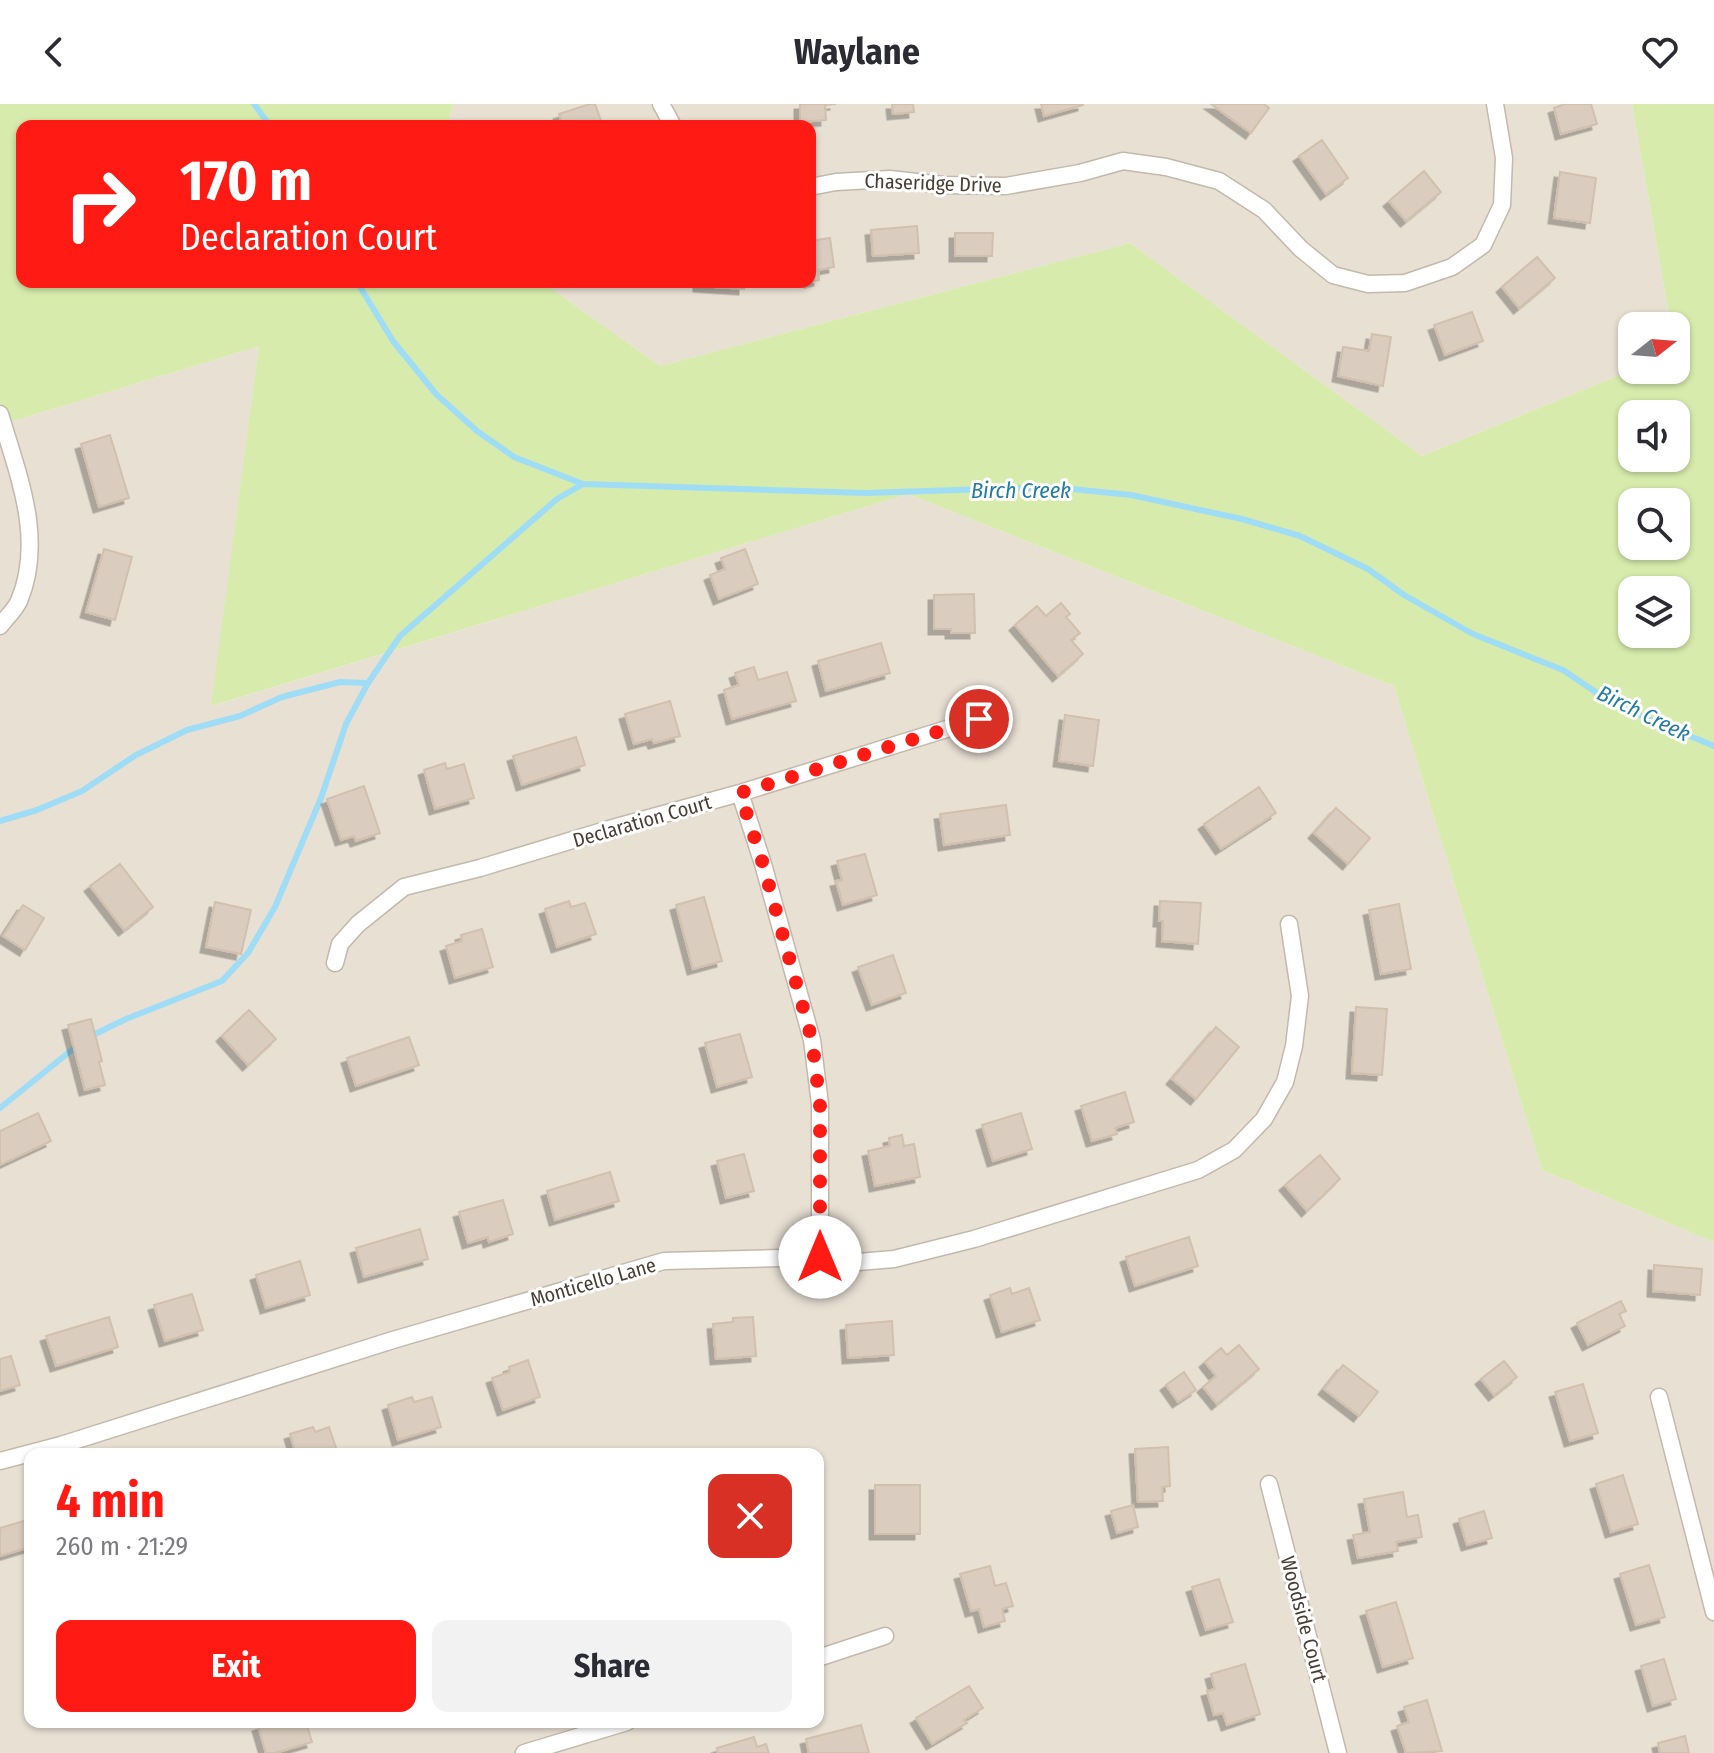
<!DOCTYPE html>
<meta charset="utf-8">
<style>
body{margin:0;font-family:"Fira Sans Condensed",sans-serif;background:#f2f2f3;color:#2b2b33;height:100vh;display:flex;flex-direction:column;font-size:30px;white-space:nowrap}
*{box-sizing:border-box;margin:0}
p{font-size:26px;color:#7c7c81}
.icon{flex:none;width:44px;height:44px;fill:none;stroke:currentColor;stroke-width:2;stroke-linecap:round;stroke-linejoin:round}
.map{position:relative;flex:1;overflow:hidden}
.panel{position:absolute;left:24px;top:1344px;width:800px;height:280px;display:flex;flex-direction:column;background:#fff;border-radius:16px;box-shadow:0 2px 6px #0004}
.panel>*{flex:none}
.guide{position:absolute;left:16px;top:16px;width:800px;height:168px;border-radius:16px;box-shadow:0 2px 6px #0004;background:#ff1a13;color:#fff;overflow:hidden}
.needle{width:52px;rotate:73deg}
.fabs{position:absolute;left:1618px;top:208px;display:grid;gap:16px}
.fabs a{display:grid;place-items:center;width:72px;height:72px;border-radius:16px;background:#fff;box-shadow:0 2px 6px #0004;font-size:40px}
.pin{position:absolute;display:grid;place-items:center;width:68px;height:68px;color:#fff;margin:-34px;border:4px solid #fff;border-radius:50%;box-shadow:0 2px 8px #0007}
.me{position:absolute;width:88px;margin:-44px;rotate:0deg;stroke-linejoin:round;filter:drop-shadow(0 0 6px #0008)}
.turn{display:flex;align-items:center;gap:28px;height:168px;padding:0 32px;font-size:36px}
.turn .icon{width:104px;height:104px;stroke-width:2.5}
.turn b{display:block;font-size:56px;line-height:68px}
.round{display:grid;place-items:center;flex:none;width:84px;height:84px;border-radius:16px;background:#f2f2f3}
.headline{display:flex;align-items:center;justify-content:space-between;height:136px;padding:0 32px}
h1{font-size:48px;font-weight:700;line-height:60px;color:#ff1a13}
.button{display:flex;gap:16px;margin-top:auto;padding:16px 32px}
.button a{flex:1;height:92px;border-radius:16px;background:#ff1a13;color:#fff;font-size:32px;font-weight:700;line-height:92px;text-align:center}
.button a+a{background:#f2f2f3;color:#2b2b33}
header{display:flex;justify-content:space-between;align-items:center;height:104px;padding:0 32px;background:#fff;font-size:36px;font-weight:700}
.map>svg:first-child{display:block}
.residential{fill:#e9e0d4;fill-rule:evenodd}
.green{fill:#d7ecac;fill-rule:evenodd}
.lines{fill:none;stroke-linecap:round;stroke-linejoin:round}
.stream{stroke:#9fdcf5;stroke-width:6}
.building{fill:#daccbe;stroke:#d2c0ae;stroke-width:2;filter:url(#shadow)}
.street-casing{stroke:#c4b8ab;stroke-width:19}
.street{stroke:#fff;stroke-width:16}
.route{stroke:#ff1a13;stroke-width:14;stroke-dasharray:0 25.2}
.labels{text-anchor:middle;stroke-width:6;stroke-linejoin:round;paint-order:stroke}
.street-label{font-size:20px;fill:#483e35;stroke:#fff}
.water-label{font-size:22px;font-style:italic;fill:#237ba2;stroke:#fff}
</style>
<header><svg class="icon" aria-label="back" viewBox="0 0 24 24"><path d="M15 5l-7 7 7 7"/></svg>Waylane<svg class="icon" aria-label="heart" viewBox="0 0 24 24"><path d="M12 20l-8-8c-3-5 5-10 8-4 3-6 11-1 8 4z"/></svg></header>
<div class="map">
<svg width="1714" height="1649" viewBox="0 0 1714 1649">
<defs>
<filter id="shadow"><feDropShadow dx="-5.5" dy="5.5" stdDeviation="0" flood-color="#0004"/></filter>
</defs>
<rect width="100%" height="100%" fill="#f4efe7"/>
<path class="residential" d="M 453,0 L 1632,0 L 1671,222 L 1632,222 L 1632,266 L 1422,352 L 1130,139 L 660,262 L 542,178 L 810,178 L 810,22 L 447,22 Z
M 259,242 L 212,602 L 908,390 L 1394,582 L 1542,1066 L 1714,1138 L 1714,1649 L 0,1649 L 0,321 ZM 30,1350 L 818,1350 L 818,1618 L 30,1618 Z"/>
<path class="green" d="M 0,0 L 453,0 L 447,22 L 22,22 L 22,178 L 542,178 L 660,262 L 1130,139 L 1422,352 L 1632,266 L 1676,266 L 1676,222 L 1671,222 L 1632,0 L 1714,0 L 1714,1138 L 1542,1066 L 1394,582 L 908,390 L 211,602 L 259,242 L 0,321 ZM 1632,310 L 1676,310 L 1676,354 L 1632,354 ZM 1632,398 L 1676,398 L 1676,442 L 1632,442 ZM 1632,486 L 1676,486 L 1676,530 L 1632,530 Z"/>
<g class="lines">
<path class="stream" d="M 254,0 L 270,22
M 357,178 L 393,237 L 436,290 L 477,327 L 514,353 L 583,380 L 866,389 L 1052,383 L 1131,391 L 1242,415 L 1300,432 L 1368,465 L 1404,491 L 1473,530 L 1563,566 L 1597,589 L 1632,608 L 1714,642
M 0,717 L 37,706 L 82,687 L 136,651 L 187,626 L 240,612 L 282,593 L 340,578 L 368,579
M 91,932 L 126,915 L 222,877 L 248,849 L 275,803 L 321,694 L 346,620 L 368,579 L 400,532 L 557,395 L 583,380
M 0,1004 L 78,941"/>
</g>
<path class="building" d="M 590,0 L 595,0 L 603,22 L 563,22 L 559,10 Z
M 800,0 L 836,0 L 825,1 L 826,16 L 800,18 Z
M 892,0 L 913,0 L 914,8 L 893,10 Z
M 1041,0 L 1083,0 L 1083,1 L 1044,12 Z
M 1211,0 L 1264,0 L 1269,4 L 1251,29 Z
M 1565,0 L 1591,0 L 1597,20 L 1561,30 L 1554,4 Z
M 1322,36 L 1348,74 L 1326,90 L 1299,52 Z
M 1424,67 L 1441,88 L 1406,117 L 1389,97 Z
M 1560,68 L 1596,74 L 1590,119 L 1554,114 Z
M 917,122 L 919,149 L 873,152 L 871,126 Z
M 955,129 L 993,129 L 992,152 L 955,152 Z
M 830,134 L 834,163 L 818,166 L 819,176 L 810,178 L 810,137 Z
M 1537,153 L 1555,174 L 1519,204 L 1502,183 Z
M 699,178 L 744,178 L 744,185 L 699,182 Z
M 1472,208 L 1483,237 L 1445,251 L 1434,221 Z
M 1372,230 L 1391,233 L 1383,282 L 1338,272 L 1343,243 L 1369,247 Z
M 110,331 L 129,394 L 99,403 L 81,340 Z
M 104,445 L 132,453 L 115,516 L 86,508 Z
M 745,445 L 758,480 L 719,495 L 710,471 L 725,465 L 721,454 Z
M 974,490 L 975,529 L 951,529 L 951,525 L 934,525 L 934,491 Z
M 1061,499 L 1070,510 L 1066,513 L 1080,529 L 1071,536 L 1083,550 L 1058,572 L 1015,521 L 1037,502 L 1046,512 Z
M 881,539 L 890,569 L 826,587 L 818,557 Z
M 754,563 L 758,576 L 787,568 L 796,597 L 732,615 L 724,586 L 739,581 L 735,569 Z
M 670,597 L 680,632 L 654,639 L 652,635 L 634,640 L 625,610 Z
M 1065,611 L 1099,616 L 1093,662 L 1059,657 Z
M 576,633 L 585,661 L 522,681 L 513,652 Z
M 445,659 L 447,665 L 464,660 L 474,694 L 435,705 L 424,666 Z
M 364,682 L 380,729 L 356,737 L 354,732 L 341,736 L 327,695 Z
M 1259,683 L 1276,709 L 1221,745 L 1204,720 Z
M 1006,701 L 1010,731 L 944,741 L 940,710 Z
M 1336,704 L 1370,734 L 1348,760 L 1314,729 Z
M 865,750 L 877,791 L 843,801 L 836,777 L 842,776 L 837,757 Z
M 120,760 L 153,803 L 124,826 L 90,782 Z
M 704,793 L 722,857 L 693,865 L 676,801 Z
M 569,797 L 571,803 L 585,799 L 596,830 L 557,843 L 545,805 Z
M 1160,797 L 1201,799 L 1198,840 L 1162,837 L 1163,817 L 1159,817 Z
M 215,798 L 251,806 L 241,850 L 206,843 Z
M 1399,800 L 1411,865 L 1381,870 L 1369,806 Z
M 23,801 L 44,814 L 25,846 L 3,832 Z
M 482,825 L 493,863 L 455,874 L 446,842 L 462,837 L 461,831 Z
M 893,851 L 906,889 L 872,901 L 858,863 Z
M 1356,903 L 1387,905 L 1382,971 L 1352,969 Z
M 249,906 L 276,935 L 248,961 L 222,932 Z
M 91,915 L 102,957 L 99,958 L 105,981 L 85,986 L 68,921 Z
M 1216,923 L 1239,943 L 1196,995 L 1172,975 Z
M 740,930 L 752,973 L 717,983 L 705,939 Z
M 409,933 L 419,961 L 356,982 L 347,954 Z
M 1125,988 L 1134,1018 L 1115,1024 L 1117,1030 L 1092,1037 L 1081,1002 Z
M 38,1009 L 51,1037 L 0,1061 L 0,1027 Z
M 1021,1009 L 1032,1045 L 993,1057 L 982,1021 Z
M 902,1031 L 904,1042 L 914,1040 L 920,1073 L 875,1082 L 868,1047 L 890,1042 L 889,1034 Z
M 744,1050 L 754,1087 L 726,1094 L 717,1057 Z
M 1320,1051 L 1340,1075 L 1307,1107 L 1285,1081 Z
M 610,1068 L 619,1097 L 555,1116 L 547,1087 Z
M 503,1096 L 513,1130 L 489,1138 L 488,1133 L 468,1139 L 459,1108 Z
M 420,1125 L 428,1155 L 364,1173 L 356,1144 Z
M 1189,1133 L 1198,1162 L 1135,1182 L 1126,1153 Z
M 300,1157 L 310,1191 L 266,1204 L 256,1171 Z
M 1654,1161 L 1702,1165 L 1700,1191 L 1653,1187 Z
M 1010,1184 L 1012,1190 L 1029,1184 L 1040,1216 L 1002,1228 L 990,1191 Z
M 192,1190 L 203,1226 L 165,1237 L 154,1201 Z
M 1621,1197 L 1626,1207 L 1619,1210 L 1625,1222 L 1588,1241 L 1577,1219 Z
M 109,1213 L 118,1243 L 56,1262 L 46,1232 Z
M 753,1213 L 756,1252 L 716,1255 L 713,1220 L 733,1218 L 733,1214 Z
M 892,1217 L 894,1251 L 848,1254 L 846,1221 Z
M 1239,1241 L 1259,1265 L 1217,1300 L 1203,1283 L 1216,1272 L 1205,1258 L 1221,1244 L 1227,1251 Z
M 11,1252 L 20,1281 L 0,1287 L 0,1255 Z
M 528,1256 L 540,1293 L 503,1306 L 492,1274 L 510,1268 L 509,1263 Z
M 1504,1257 L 1517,1273 L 1494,1291 L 1481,1275 Z
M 1343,1261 L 1378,1288 L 1359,1312 L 1324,1285 Z
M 1184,1268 L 1196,1286 L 1178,1298 L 1166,1281 Z
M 1583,1280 L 1598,1329 L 1570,1337 L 1555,1288 Z
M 412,1293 L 414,1298 L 432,1293 L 441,1323 L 398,1336 L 388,1301 Z
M 313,1323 L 315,1328 L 329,1323 L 338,1350 L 296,1350 L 290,1330 Z
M 1168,1343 L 1170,1382 L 1162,1383 L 1163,1397 L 1138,1398 L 1135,1345 Z
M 1623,1371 L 1638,1420 L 1611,1428 L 1596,1380 Z
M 875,1381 L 920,1381 L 920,1430 L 875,1430 Z
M 1403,1388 L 1407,1413 L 1418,1411 L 1422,1433 L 1396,1438 L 1398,1447 L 1358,1454 L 1353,1431 L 1370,1428 L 1364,1395 Z
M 1133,1401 L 1138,1423 L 1117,1429 L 1111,1407 Z
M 1484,1407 L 1492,1434 L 1467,1441 L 1459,1415 Z
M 27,1416 L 30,1443 L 0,1452 L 0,1424 Z
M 1649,1461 L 1665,1513 L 1636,1521 L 1620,1470 Z
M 990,1462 L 995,1482 L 1006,1479 L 1013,1502 L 1002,1505 L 1005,1517 L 984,1523 L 979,1505 L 971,1507 L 960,1470 Z
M 1219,1475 L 1233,1518 L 1206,1526 L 1192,1483 Z
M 1396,1498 L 1413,1554 L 1383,1563 L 1366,1507 Z
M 1664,1555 L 1676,1595 L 1653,1602 L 1641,1562 Z
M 1245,1560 L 1260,1610 L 1227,1621 L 1223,1609 L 1214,1611 L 1207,1587 L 1215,1585 L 1211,1570 Z
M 969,1582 L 983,1604 L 964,1616 L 967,1619 L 932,1640 L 916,1614 Z
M 1427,1596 L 1442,1647 L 1406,1649 L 1397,1622 L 1409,1618 L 1404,1603 Z
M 271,1618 L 306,1618 L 312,1638 L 275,1649 L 266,1649 L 258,1622 Z
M 861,1621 L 869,1649 L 809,1649 L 806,1635 Z
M 1685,1632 L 1689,1649 L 1660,1649 L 1658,1639 Z
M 754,1633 L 757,1643 L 766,1640 L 769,1649 L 718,1649 L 717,1644 Z"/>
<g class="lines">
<defs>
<path id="street" d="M 661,0 L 673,22
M 810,83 L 836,78 L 890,75 L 943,81 L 1006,82 L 1080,69 L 1123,57 L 1166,63 L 1219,77 L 1264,106 L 1301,145 L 1333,171 L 1368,180 L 1405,179 L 1452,163 L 1483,141 L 1502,101 L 1504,54 L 1495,0
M 0,310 C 18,371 45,435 19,497 C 15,506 6,514 0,522
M 740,689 L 763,760 L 812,936 L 820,1000 L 820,1153
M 335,859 L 340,840 L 358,820 L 404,783 L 480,764 L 609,725 L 740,689 L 979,615
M 1659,1293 L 1714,1508
M 0,1357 L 61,1341 L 393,1236 L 664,1157 L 820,1153 L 858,1158 L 894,1155 L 974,1135 L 1198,1066 L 1234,1046 L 1264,1015 L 1285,978 L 1294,942 L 1300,892 L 1289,820
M 1269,1380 L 1338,1649
M 818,1554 L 885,1532
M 524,1649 L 627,1618"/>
</defs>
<use href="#street" class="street-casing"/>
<use href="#street" class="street"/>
</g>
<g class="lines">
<path class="route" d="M 820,1153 L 820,1000 L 812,936 L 763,760 L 740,689 L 979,615"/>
</g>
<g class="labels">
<g class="street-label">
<text transform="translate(933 79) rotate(2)" y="7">Chaseridge Drive</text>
<text transform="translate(642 717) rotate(-16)" y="7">Declaration Court</text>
<text transform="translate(593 1178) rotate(-16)" y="7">Monticello Lane</text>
<text transform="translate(1304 1515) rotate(75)" y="7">Woodside Court</text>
</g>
<g class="water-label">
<text x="1021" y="394">Birch Creek</text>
<text transform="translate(1644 609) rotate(26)" y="8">Birch Creek</text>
</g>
</g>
</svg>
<div class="fabs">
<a><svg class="needle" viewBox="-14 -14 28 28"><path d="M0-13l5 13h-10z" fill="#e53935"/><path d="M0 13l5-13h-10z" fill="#7c7c81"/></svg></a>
<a><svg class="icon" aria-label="sound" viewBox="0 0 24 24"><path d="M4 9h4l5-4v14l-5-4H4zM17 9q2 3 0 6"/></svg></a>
<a><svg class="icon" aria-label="search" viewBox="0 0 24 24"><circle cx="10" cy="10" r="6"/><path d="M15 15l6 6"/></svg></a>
<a><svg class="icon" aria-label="layers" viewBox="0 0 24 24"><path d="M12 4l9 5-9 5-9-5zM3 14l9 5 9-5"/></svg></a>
</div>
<div class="pin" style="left:979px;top:615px;background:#d93025"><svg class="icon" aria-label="arrive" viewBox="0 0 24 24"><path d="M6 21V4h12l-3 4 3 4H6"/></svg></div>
<svg class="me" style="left:820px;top:1153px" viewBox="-20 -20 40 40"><circle r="19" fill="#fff"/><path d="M0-13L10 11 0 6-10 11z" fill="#ff1a13"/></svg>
<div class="guide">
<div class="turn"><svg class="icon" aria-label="right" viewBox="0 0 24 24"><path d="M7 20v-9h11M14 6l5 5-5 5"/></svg><div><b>170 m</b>Declaration Court</div></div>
</div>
<section class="panel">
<div class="headline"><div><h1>4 min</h1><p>260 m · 21:29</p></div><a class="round" style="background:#d93025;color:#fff"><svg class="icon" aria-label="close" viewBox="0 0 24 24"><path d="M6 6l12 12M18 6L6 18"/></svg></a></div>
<div class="button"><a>Exit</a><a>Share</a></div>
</section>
</div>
